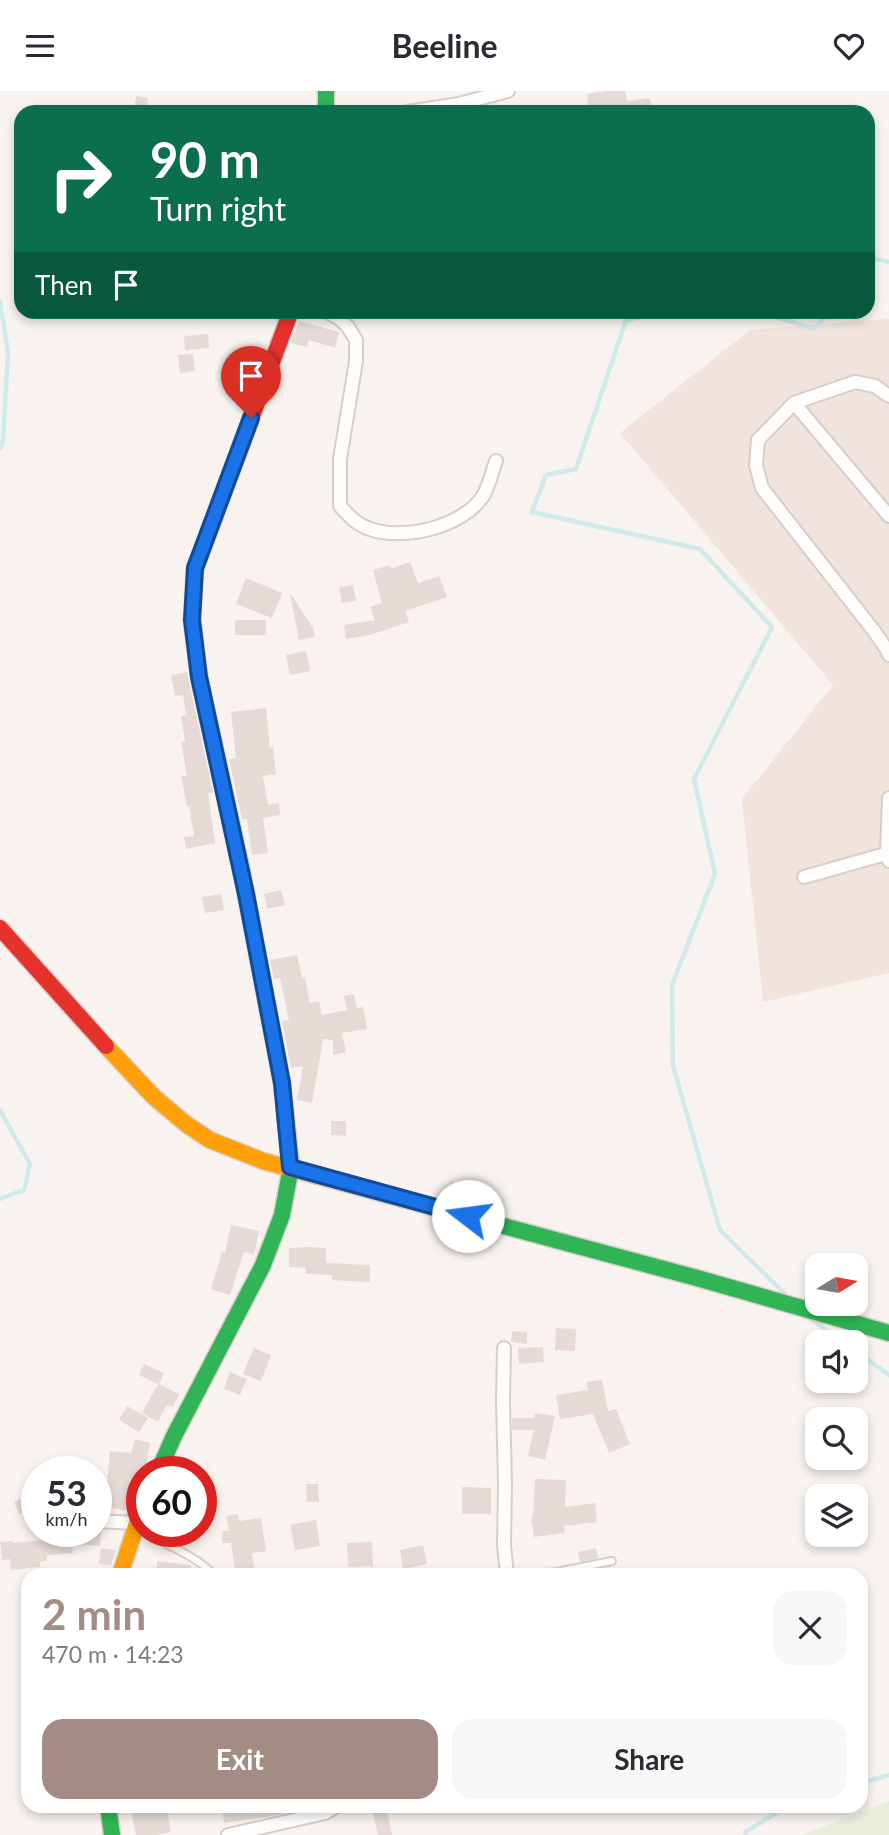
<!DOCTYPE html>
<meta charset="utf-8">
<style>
body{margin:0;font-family:Lato,sans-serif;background:#f7f7f7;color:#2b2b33;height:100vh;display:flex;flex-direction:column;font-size:26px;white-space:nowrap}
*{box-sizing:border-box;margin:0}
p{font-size:23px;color:#7c7c81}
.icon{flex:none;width:38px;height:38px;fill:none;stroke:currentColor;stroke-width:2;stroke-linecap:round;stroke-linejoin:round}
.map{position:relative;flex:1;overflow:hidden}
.side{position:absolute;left:21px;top:1477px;width:847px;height:245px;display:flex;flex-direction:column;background:#fff;border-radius:21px;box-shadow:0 4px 10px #0003}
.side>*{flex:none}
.guide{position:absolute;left:14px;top:14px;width:861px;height:214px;border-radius:21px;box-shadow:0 4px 10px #0003;background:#0b6e4f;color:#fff;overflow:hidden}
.needle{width:46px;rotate:79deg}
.buttons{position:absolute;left:805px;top:1162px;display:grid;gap:14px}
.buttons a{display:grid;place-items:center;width:63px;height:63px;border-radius:14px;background:#fff;box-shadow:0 4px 10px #0003;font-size:35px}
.speed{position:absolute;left:21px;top:1365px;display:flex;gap:14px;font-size:35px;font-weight:700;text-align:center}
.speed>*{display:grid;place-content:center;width:91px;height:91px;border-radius:50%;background:#fff;box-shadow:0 4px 10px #0003;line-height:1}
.speed small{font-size:18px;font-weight:400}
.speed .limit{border:10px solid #d22;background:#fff;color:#111}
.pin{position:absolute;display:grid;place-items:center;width:60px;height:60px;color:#fff;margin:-72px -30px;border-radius:50% 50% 50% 0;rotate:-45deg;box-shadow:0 0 7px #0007}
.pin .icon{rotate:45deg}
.me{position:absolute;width:77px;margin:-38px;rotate:285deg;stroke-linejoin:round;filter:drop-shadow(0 0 5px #0008)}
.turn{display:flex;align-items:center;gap:24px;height:147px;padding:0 21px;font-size:32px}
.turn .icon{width:91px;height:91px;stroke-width:2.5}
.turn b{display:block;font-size:49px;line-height:60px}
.then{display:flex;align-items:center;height:66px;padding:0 21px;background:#0003;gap:14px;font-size:26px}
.round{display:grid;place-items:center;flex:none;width:74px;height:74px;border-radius:21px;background:#f7f7f7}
.head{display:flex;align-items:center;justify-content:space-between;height:119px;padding:0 21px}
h1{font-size:42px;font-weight:700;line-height:52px;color:#a48c85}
.action{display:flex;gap:14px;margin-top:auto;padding:14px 21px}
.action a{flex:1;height:80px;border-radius:21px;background:#a48c85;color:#fff;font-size:28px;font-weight:700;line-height:80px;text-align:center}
.action a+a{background:#f7f7f7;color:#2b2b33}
header{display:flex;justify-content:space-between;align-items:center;height:91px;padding:0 21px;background:#fff;font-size:32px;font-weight:700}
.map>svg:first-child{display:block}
.residential{fill:#f1e4dc}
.green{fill:#e9eed9}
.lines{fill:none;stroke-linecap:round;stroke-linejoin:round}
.stream{stroke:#cfeae8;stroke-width:4.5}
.building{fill:#e5dad5}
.lane-casing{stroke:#d7ceca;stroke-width:10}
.street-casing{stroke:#d7ceca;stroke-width:16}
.fast-casing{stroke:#d9d0cc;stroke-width:19}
.slow-casing{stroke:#d9d0cc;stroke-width:19}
.jam-casing{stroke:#d9d0cc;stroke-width:19}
.lane{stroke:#fefdfc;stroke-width:6}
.street{stroke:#fefdfc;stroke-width:12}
.fast{stroke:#30b455;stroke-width:16}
.slow{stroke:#ff9f0a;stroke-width:16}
.jam{stroke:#e5322d;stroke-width:16}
.route-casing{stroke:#114b97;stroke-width:18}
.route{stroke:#1a73e8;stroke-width:12}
</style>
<header><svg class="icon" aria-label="menu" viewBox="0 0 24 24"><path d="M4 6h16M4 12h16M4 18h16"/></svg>Beeline<svg class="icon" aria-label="heart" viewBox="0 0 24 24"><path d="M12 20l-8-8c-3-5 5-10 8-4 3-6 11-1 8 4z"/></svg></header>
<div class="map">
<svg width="889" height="1744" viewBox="0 0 889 1744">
<rect width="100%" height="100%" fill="#f8f3ee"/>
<path class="residential" d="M 889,228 L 889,882 L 763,911 L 742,708 L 833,594 L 620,342 L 750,239 Z"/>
<path class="green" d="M 889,1710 L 889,1744 L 802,1744 Z"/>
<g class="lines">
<path class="stream" d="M 868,173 L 873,167 L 889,171
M 0,210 L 8,262 L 3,350 L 0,357
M 670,220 L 626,229 L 576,378 L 546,384 L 532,421 L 700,458 L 772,536 L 694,688 L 715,783 L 672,894 L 673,975 L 720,1139 L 786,1204
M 757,220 L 815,238 L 829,220
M 0,1019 L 30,1073 L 24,1099 L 0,1108
M 810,1227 L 843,1251
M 856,1260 L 889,1284
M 861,1692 L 889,1684
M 746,1744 L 745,1741 L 788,1715"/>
</g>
<path class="building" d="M 606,0 L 625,0 L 627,10 L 650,7 L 652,21 L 589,21 L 587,3 Z
M 136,5 L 148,7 L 146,21 L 134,21 Z
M 299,230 L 339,241 L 335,257 L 309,249 L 307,256 L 291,252 Z
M 208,243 L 209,257 L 185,259 L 184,245 Z
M 193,263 L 195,280 L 180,282 L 178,264 Z
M 410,471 L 418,492 L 439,485 L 447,506 L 405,520 L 409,531 L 370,544 L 346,548 L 344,534 L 375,529 L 370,516 L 382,512 L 373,479 L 390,474 L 391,478 Z
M 246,487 L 282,502 L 272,527 L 236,513 Z
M 353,494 L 356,510 L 342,512 L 339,496 Z
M 290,502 L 313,537 L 315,546 L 299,549 Z
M 235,529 L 266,529 L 266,544 L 235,544 Z
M 306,560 L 310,580 L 290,584 L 286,564 Z
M 187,581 L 213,701 L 208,702 L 215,752 L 186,758 L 184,746 L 194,745 L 189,715 L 187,715 L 181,685 L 187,685 L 181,651 L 185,651 L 181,625 L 186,624 L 183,604 L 175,605 L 171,584 Z
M 266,617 L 270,657 L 273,656 L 276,683 L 263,685 L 268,714 L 279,712 L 280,724 L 263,727 L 268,762 L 252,764 L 247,728 L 242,728 L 229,668 L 236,667 L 231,621 Z
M 281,799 L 285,814 L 267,818 L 264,803 Z
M 221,803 L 224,819 L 205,822 L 202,806 Z
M 297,864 L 302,887 L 305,887 L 310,912 L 319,910 L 322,924 L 347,919 L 344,905 L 354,903 L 357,917 L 363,916 L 367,938 L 342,942 L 346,961 L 333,964 L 333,949 L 323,948 L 312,1012 L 297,1009 L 303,975 L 291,977 L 282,930 L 289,929 L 280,887 L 274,888 L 270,869 Z
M 331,1030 L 346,1030 L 346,1045 L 331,1044 Z
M 231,1134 L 259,1140 L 254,1163 L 244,1161 L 230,1204 L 211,1198 L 222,1161 L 225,1162 Z
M 307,1156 L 326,1157 L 326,1172 L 370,1174 L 370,1191 L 332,1189 L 332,1184 L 306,1183 L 306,1177 L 289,1176 L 289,1157 Z
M 556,1237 L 576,1238 L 575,1260 L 555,1259 Z
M 512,1240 L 527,1241 L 527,1253 L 511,1251 Z
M 543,1256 L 544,1271 L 519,1273 L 518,1257 Z
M 254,1257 L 271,1264 L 261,1290 L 243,1283 Z
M 144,1273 L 164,1282 L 159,1293 L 179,1303 L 173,1316 L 167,1314 L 158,1331 L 142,1322 L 158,1293 L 139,1284 Z
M 230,1281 L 247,1288 L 240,1304 L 224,1298 Z
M 602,1289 L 608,1320 L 616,1318 L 630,1353 L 609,1362 L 593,1323 L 560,1328 L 556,1304 L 588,1299 L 586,1291 Z
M 127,1315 L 148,1327 L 139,1341 L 119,1329 Z
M 535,1322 L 555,1325 L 545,1369 L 528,1365 L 534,1339 L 512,1339 L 512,1327 L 534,1327 Z
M 135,1348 L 150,1352 L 145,1381 L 142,1381 L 142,1389 L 130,1388 L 125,1419 L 96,1415 L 96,1393 L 107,1395 L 110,1360 L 131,1362 Z
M 535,1388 L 566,1389 L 565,1416 L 595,1412 L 597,1431 L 564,1435 L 565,1442 L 534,1446 L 531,1426 L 533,1426 Z
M 306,1393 L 318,1393 L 319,1411 L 307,1411 Z
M 462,1396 L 491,1397 L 491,1423 L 462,1423 Z
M 28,1405 L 33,1417 L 19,1423 L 14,1411 Z
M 238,1423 L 239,1430 L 261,1427 L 266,1460 L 252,1462 L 255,1484 L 236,1484 L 231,1452 L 222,1452 L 222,1440 L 229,1440 L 226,1425 Z
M 316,1429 L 320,1455 L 295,1459 L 290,1434 Z
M 44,1440 L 101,1441 L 100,1455 L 72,1453 L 73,1462 L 47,1464 L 47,1470 L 40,1471 L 40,1476 L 11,1479 L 10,1468 L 2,1469 L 0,1451 L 13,1450 L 13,1452 L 44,1449 Z
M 372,1451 L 373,1475 L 348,1476 L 347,1452 Z
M 423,1454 L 427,1473 L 403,1478 L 400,1459 Z
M 101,1457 L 116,1459 L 111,1474 L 99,1473 Z
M 596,1457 L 598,1467 L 580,1471 L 578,1461 Z
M 157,1470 L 191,1474 L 190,1484 L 156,1484 Z
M 130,1715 L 166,1715 L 171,1741 L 157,1744 L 136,1744 Z
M 222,1715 L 300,1715 L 301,1719 L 266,1726 L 224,1732 Z
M 387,1719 L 392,1744 L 378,1744 L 373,1722 Z"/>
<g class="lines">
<defs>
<path id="lane" d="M 241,283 L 267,279
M 142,1440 C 164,1453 197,1465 214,1484
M 541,1484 L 612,1470"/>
<path id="street" d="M 408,21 L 459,13 L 508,0
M 326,220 L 340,228 L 348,236 L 356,249 L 356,270 L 340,368 L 340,415 C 349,425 357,434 370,438 C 403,450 463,436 483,405 C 489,395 492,381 496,370
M 889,305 L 875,295 L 855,291 L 794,312 L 758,349 L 756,374 L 762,397 L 874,540 L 887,559 L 889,564
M 794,312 L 889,425
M 889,770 L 887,763 L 889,707
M 804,786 L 889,762
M 504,1257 L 503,1310 L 505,1393 L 504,1454 L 507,1484
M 96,1430 L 136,1432
M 228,1744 L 325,1722 L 337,1715"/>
<path id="fast" d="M 326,0 L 326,21
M 418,1112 L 697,1187 L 889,1242
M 158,1381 L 174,1345 L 263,1174 L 282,1124 L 291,1076 L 282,992 L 242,782 L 199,586 L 192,529 L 195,477 L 198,470
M 108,1715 L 112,1744"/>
<path id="slow" d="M 106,955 L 154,1006 L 186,1033 L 210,1049 L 263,1070 L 418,1112
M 120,1484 L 142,1417"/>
<path id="jam" d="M 198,470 L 291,220
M 0,837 L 106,955"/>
</defs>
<use href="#lane" class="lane-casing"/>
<use href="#street" class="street-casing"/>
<use href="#fast" class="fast-casing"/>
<use href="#slow" class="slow-casing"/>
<use href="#jam" class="jam-casing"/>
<use href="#lane" class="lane"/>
<use href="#street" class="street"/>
<use href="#fast" class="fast"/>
<use href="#slow" class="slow"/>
<use href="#jam" class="jam"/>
</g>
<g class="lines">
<defs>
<path id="route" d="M 251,327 L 195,477 L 192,529 L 199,586 L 246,803 L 282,992 L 290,1076 L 468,1125"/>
</defs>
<use href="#route" class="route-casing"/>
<use href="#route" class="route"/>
</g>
</svg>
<div class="buttons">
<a><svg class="needle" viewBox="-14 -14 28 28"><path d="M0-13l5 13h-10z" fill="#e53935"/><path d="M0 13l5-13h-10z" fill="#7c7c81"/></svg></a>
<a><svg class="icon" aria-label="sound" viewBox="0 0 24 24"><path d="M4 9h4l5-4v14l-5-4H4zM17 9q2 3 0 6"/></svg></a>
<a><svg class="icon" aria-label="search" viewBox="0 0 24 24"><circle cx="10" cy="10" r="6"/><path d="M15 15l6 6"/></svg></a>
<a><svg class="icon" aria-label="layers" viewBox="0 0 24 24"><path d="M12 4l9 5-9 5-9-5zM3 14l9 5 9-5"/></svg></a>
</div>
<div class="speed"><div>53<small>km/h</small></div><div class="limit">60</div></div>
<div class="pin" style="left:251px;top:327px;background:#d93025"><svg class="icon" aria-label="arrive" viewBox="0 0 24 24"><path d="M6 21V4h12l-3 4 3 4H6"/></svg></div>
<svg class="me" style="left:468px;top:1125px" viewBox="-20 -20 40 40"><circle r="19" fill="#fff"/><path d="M0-13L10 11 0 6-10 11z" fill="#1a73e8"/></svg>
<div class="guide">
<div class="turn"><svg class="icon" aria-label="right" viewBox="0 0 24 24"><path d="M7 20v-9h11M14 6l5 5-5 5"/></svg><div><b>90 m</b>Turn right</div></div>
<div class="then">Then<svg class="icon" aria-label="arrive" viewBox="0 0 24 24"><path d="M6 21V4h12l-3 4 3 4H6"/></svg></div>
</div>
<section class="side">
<div class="head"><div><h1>2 min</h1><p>470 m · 14:23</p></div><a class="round"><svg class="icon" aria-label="close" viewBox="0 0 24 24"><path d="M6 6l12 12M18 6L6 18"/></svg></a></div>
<div class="action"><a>Exit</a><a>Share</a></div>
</section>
</div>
